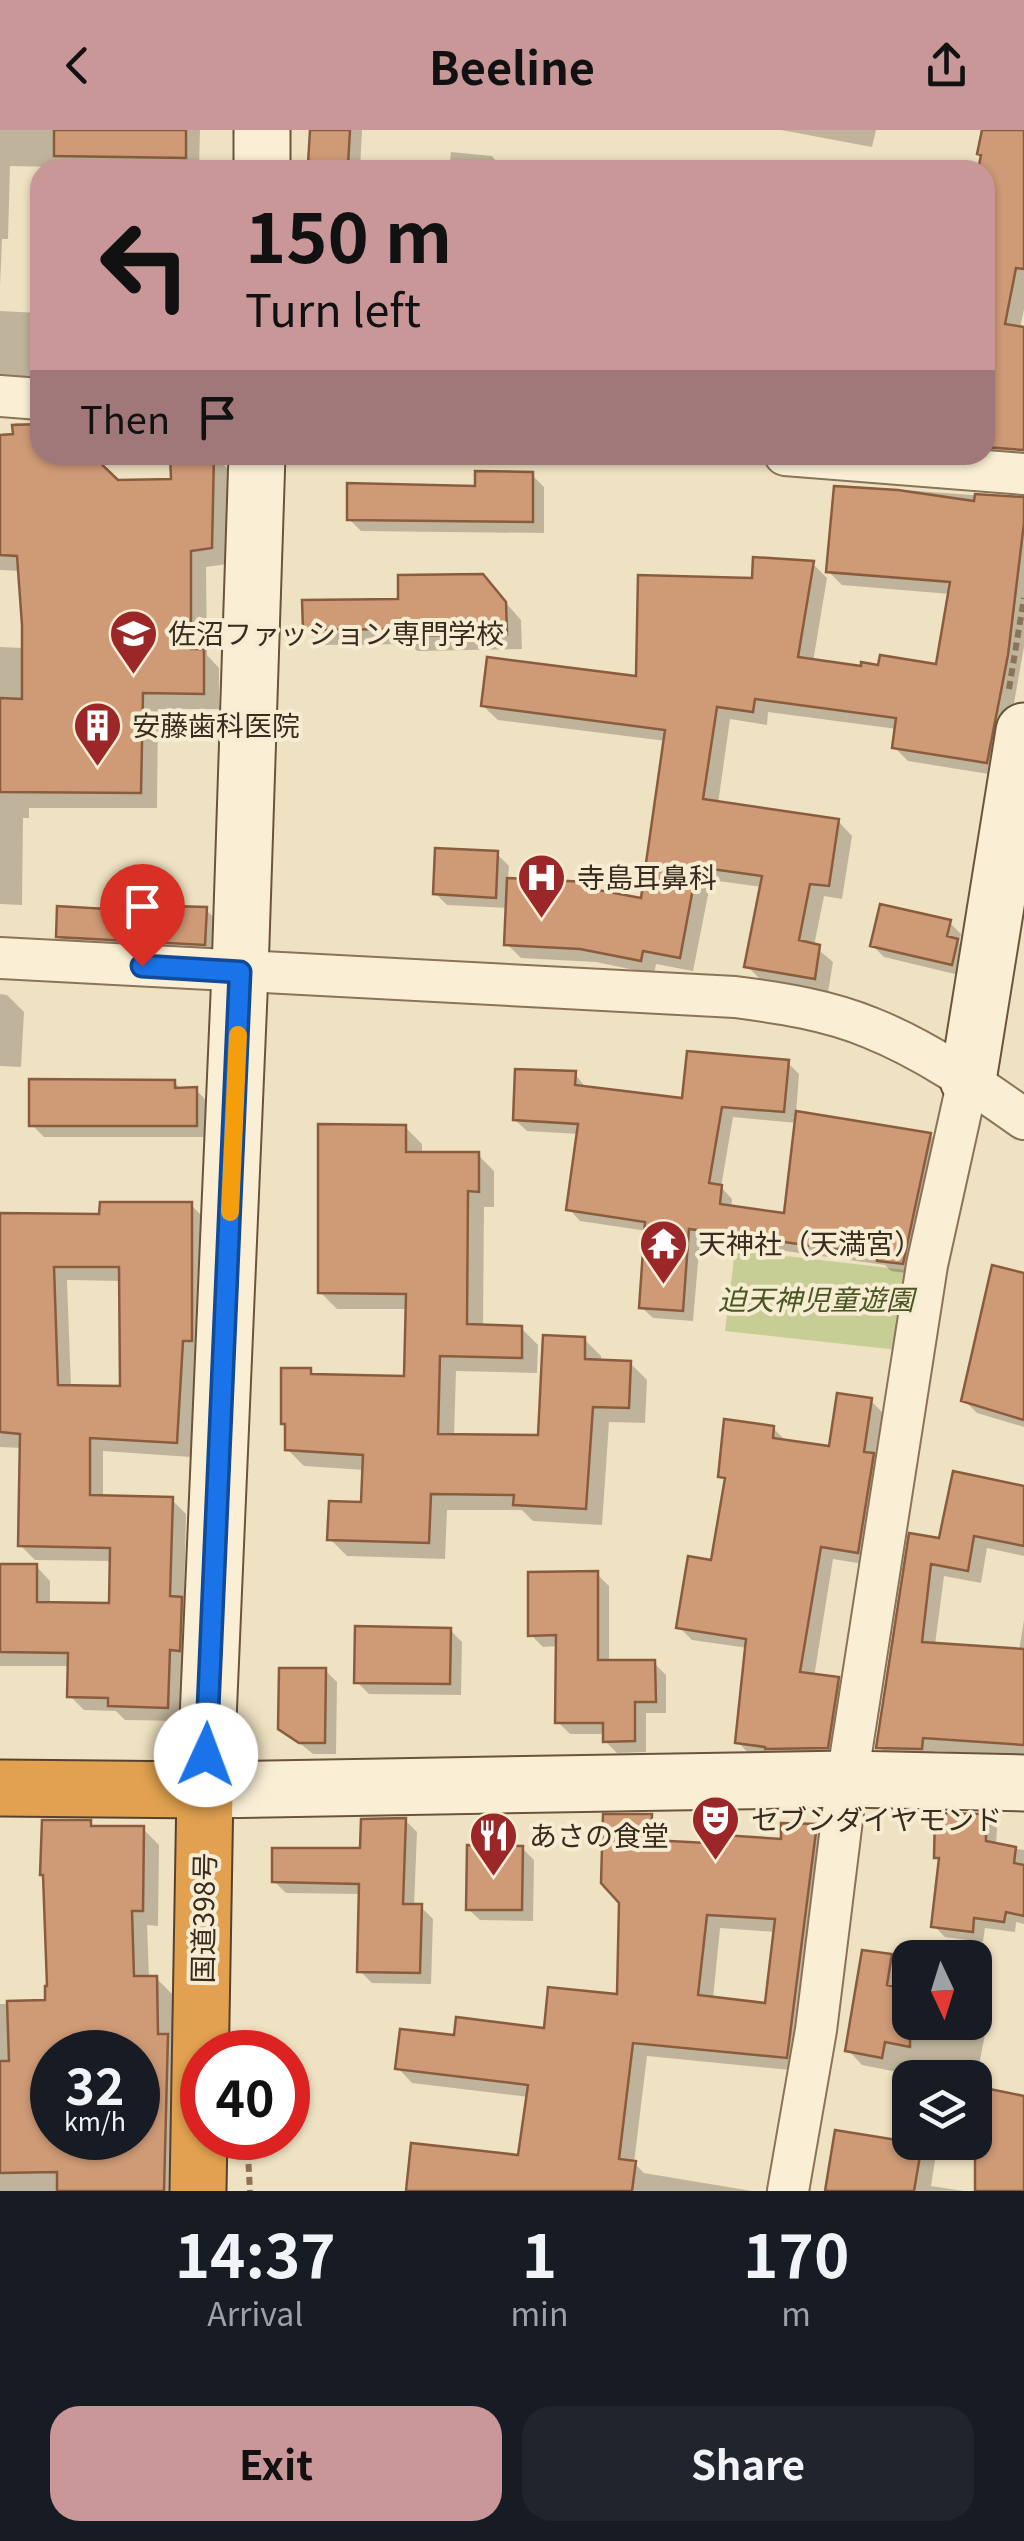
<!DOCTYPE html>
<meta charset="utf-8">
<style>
body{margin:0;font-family:Georgia,"Noto Sans JP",serif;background:#20242c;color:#f1f3f6;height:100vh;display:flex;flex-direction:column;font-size:38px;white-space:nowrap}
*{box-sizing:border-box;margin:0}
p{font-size:32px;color:#9ea1a6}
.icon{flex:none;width:55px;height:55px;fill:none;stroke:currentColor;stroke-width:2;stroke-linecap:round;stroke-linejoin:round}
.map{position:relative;height:2061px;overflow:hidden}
.drawer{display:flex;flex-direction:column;background:#171b24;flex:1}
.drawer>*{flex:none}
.top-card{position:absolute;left:30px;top:30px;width:965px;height:305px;border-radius:30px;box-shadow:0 2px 8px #0004;background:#ca9799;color:#111;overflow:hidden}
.needle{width:65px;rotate:176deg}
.tools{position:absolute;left:892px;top:1810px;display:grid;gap:20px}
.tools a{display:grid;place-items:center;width:100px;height:100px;border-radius:20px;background:#171b24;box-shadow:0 2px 8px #0004;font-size:50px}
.speed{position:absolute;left:30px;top:1900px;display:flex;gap:20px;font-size:50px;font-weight:700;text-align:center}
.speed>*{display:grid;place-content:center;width:130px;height:130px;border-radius:50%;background:#171b24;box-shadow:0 2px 8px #0004;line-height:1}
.speed small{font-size:25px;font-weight:400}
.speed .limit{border:15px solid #d22;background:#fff;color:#111}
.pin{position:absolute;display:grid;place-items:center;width:85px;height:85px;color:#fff;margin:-102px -42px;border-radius:50% 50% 50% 0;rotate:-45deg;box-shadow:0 0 10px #0007}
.pin .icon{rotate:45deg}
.me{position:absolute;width:110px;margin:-55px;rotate:2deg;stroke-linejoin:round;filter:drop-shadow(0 0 8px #0008)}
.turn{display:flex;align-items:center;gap:35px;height:210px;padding:0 50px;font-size:45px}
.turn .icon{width:130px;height:130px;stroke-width:2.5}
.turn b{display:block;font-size:70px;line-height:85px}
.then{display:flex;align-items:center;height:95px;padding:0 50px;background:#0003;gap:20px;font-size:38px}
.eta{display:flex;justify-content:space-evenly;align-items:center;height:170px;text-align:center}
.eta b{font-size:60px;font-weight:700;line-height:70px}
.action{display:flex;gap:20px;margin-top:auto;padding:20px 50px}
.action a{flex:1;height:115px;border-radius:30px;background:#ca9799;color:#111;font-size:40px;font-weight:700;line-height:115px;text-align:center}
.action a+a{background:#20242c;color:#f1f3f6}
header{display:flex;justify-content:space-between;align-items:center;height:130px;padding:0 50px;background:#ca9799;color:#111;font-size:45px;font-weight:700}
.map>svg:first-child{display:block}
.green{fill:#c7ce95}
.shadow{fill:#0003;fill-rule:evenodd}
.building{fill:#cf9b77;stroke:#8a5c3e;stroke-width:2.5;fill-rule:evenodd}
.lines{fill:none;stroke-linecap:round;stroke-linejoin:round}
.street-casing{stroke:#8a7358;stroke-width:44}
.secondary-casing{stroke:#6b543c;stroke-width:59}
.highway-casing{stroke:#57412d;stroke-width:59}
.path{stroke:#8a7358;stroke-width:6;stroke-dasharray:8 5;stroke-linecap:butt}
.street{stroke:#faefd5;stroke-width:40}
.secondary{stroke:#faefd5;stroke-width:55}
.highway{stroke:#e1a150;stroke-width:55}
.route-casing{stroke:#114b97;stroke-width:25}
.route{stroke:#1a73e8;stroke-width:18}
.slow{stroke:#f59e0b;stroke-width:18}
.labels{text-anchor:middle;stroke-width:8;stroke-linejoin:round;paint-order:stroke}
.poi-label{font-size:28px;fill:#392b1d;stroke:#f6ecd2;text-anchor:start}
.park-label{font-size:28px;font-style:italic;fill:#495623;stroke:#f6ecd2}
.street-label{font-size:28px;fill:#392b1d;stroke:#f6ecd2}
</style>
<header><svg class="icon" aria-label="back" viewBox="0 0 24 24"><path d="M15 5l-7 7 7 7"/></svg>Beeline<svg class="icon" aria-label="share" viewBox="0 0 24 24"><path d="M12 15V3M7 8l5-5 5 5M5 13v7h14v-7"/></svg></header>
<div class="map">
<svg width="1024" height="2061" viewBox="0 0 1024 2061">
<rect width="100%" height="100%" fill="#efe2c2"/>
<path class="green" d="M 735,1120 L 907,1140 L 898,1220 L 725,1201 Z"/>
<path class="shadow" d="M 0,0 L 200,0 L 199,40 L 10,36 L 8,109 L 2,109 L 0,156 Z
M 312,0 L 362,0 L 360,40 L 317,40 L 310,33 Z
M 781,0 L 876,0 L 872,17 Z
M 984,0 L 1024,0 L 1024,179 L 1020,199 L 1024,200 L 1024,334 L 985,325 L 985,40 L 980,40 Z
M 451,22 L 492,26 L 503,40 L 449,40 Z
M 0,181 L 40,183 L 40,257 L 0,262 Z
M 15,293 L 40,295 L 40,325 L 88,325 L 117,353 L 173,351 L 172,325 L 214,325 L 229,340 L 227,434 L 206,437 L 207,525 L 219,538 L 219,579 L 158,579 L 157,678 L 29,678 L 29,688 L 23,688 L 22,775 L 0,774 L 0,517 L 24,518 L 21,441 L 0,440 L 0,307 L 15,307 Z
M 532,345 L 544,357 L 544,403 L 361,401 L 349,389 Z
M 837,355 L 1024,369 L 1024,517 L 1001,646 L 908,631 L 894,617 L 897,599 L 768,582 L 767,595 L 730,589 L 718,674 L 838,691 L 852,706 L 842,769 L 824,766 L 814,816 L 833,832 L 828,862 L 761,850 L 747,836 L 762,757 L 711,750 L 693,841 L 656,834 L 654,844 L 596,832 L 521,828 L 507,814 L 508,778 L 447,775 L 435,763 L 497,724 L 509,736 L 508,750 L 586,754 L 594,762 L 643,771 L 666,611 L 498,590 L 483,576 L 638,548 L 754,450 L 813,434 L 827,448 L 813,532 L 863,539 L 938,537 L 950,464 L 842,455 L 828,441 Z
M 482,446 L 521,490 L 522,519 L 417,521 L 411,514 L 321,515 L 305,499 Z
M 169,756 L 180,766 L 179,779 L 206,780 L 217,790 L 215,825 L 69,817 L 58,806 L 127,782 Z
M 949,792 L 961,804 L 959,813 L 969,823 L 963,846 L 884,827 L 873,816 Z
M 0,864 L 7,865 L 24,882 L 21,937 L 0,936 Z
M 788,933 L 799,944 L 796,984 L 930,1005 L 941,1016 L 914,1144 L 891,1141 L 885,1135 L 700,1109 L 693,1191 L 653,1188 L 641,1177 L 647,1101 L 580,1091 L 569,1079 L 579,1004 L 527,1001 L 515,990 L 575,944 L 586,958 L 685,971 ZM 733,987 L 797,993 L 786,1086 L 731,1078 L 732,1069 L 721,1057 Z
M 174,952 L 182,960 L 196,960 L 208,972 L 208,1007 L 44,1007 L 32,995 Z
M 405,997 L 422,1014 L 422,1024 L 478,1025 L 494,1041 L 494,1077 L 484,1077 L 483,1197 L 521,1198 L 538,1215 L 537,1243 L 456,1241 L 454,1307 L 541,1308 L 584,1209 L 601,1226 L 601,1232 L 630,1233 L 647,1250 L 645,1293 L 609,1292 L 602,1395 L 533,1391 L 522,1380 L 447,1380 L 445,1429 L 347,1426 L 330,1409 L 363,1374 L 365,1340 L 304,1336 L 287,1319 L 288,1297 L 283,1293 L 310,1241 L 316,1247 L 406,1249 L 408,1179 L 337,1179 L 320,1162 Z
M 191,1075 L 205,1089 L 191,1327 L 103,1321 L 103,1368 L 172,1370 L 186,1384 L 184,1472 L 195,1484 L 182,1591 L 125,1590 L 116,1581 L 84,1580 L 70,1566 L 71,1536 L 0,1536 L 0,1436 L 36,1436 L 50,1451 L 50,1474 L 112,1475 L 112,1431 L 35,1430 L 20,1415 L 23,1318 L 0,1317 L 2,1085 L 102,1086 ZM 67,1150 L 122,1151 L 122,1258 L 71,1257 Z
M 1024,1146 L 1024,1297 L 977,1283 L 964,1270 Z
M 871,1271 L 884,1284 L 870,1435 L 833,1429 L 814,1547 L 838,1549 L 851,1562 L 840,1630 L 751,1626 L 738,1612 L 748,1518 L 692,1510 L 679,1497 L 714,1433 L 727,1352 L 720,1346 L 773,1298 L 786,1311 L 831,1319 Z
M 1024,1359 L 1024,1426 L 987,1418 L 981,1453 L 944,1446 L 935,1515 L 1019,1521 L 1024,1490 L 1024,1631 L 1018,1626 L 935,1621 L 935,1632 L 892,1630 L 879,1617 L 911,1406 L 941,1411 Z
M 597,1444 L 609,1456 L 609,1533 L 654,1533 L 666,1545 L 666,1583 L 646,1583 L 646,1622 L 617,1623 L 605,1611 L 605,1604 L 570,1604 L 558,1592 L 559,1516 L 543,1517 L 531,1505 Z
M 450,1500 L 462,1512 L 461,1565 L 369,1564 L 357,1552 Z
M 325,1540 L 337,1552 L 336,1624 L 313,1624 L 281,1598 Z
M 651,1686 L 665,1701 L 665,1713 L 710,1716 L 783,1711 L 816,1697 L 831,1711 L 801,1941 L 647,1926 L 634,2033 L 644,2043 L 752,2061 L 408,2061 L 520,2028 L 529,1967 L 412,1953 L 398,1938 L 456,1908 L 546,1900 L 619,1867 ZM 720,1798 L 776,1802 L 767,1876 L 713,1869 Z
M 985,1687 L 997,1698 L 996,1716 L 1024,1720 L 1024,1794 L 1016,1792 L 1015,1802 L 985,1798 L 983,1812 L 945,1807 L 934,1796 L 941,1732 L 936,1727 Z
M 405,1690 L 417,1702 L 414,1777 L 421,1777 L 433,1789 L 431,1854 L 372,1853 L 360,1841 L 362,1764 L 286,1763 L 274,1751 L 362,1721 Z
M 90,1693 L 95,1698 L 143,1699 L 159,1715 L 158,1796 L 147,1795 L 149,1848 L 156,1848 L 172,1864 L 173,1913 L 183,1923 L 182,2061 L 0,2061 L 0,1874 L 47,1873 ZM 52,1922 L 138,1922 L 138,2008 L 52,2008 Z
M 522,1718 L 534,1730 L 533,1791 L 480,1790 L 468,1779 Z
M 891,1826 L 905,1841 L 902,1861 L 910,1862 L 910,1892 L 975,1892 L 975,1876 L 988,1889 L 975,1956 L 975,1948 L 928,1948 L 862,1935 L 848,1920 Z
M 920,2016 L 935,2030 L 931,2056 L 964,2061 L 828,2061 Z"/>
<path class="building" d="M 54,0 L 186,0 L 186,28 L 54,26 Z
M 310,0 L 350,0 L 348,36 L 308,34 Z
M 982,0 L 1024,0 L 1024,139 L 1016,138 L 1005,194 L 1024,197 L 1024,320 L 985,317 L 985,40 L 978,40 L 981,25 L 977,24 Z
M 40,294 L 40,325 L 92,325 L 118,350 L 171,349 L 170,325 L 214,325 L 212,418 L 191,421 L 191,519 L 204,519 L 204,564 L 143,563 L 141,663 L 0,662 L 0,568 L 22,569 L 22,495 L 17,426 L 0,425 L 0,305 L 13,304 L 12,295 Z
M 475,341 L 533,342 L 533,392 L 347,390 L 347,353 L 475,356 Z
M 834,356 L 898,360 L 974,371 L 975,364 L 1024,367 L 1024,393 L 1008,525 L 987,633 L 892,618 L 896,588 L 755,569 L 753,582 L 717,577 L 703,669 L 839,689 L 829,756 L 810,754 L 799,810 L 820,815 L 815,849 L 744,837 L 762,746 L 697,737 L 680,828 L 643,821 L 641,831 L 580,819 L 504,815 L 507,748 L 587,752 L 587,758 L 641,768 L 665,600 L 481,576 L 487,527 L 636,546 L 638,445 L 752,448 L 753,427 L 814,431 L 798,527 L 861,536 L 861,532 L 878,535 L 880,525 L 936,534 L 950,452 L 826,442 Z
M 483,444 L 506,472 L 507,504 L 399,506 L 399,499 L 303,500 L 302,470 L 398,469 L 398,445 Z
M 435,718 L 498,721 L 496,768 L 433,764 Z
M 125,751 L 170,753 L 169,776 L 207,777 L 205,815 L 56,807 L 57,776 L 124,780 Z
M 880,774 L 951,790 L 947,806 L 958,809 L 952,835 L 870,816 Z
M 687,921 L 789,930 L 784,982 L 722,977 L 709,1053 L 722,1055 L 720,1074 L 784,1083 L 796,981 L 931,1003 L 903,1134 L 877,1131 L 878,1125 L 689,1099 L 683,1181 L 639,1178 L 645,1092 L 566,1080 L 578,994 L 513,990 L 515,939 L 576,941 L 575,955 L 682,968 Z
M 29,949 L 175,950 L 175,958 L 197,957 L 197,996 L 29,996 Z
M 318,994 L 406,995 L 406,1022 L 479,1022 L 479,1062 L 468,1061 L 467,1194 L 522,1196 L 522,1228 L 440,1226 L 438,1304 L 538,1305 L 543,1205 L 585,1207 L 585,1229 L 631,1231 L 629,1278 L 593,1277 L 586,1379 L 513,1375 L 514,1365 L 431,1364 L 429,1413 L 327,1410 L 329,1371 L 361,1372 L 363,1325 L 285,1320 L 285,1294 L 281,1294 L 281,1238 L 311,1238 L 311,1244 L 404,1246 L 406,1164 L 318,1163 Z
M 100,1072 L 192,1072 L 192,1211 L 183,1211 L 177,1313 L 90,1308 L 90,1365 L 173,1367 L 170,1466 L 182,1467 L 180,1521 L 170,1520 L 168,1578 L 108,1576 L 108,1568 L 67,1567 L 68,1523 L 0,1522 L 0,1434 L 37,1434 L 37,1472 L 109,1473 L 110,1418 L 18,1416 L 20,1304 L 0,1302 L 0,1083 L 99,1084 ZM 54,1137 L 119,1137 L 120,1256 L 58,1255 Z
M 992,1135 L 1024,1143 L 1024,1290 L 961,1271 Z
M 837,1263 L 872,1268 L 864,1322 L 874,1323 L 858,1423 L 821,1417 L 800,1542 L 839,1547 L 828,1618 L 765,1619 L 765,1617 L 735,1613 L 746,1509 L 676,1498 L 688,1426 L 711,1430 L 725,1348 L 718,1347 L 724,1289 L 774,1296 L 773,1308 L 829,1316 Z
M 953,1341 L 1024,1356 L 1024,1416 L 974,1406 L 968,1441 L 931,1434 L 922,1512 L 1024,1519 L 1024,1615 L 923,1608 L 922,1619 L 876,1618 L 909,1403 L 939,1408 Z
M 598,1441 L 598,1530 L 655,1530 L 656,1572 L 635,1572 L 635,1611 L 603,1612 L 603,1593 L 555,1593 L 556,1505 L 528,1506 L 528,1442 Z
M 355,1496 L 451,1498 L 450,1554 L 354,1553 Z
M 279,1538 L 326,1538 L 325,1613 L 299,1613 L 278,1599 Z
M 935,1683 L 986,1684 L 986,1711 L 1016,1717 L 1014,1733 L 1024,1735 L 1024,1786 L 1006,1782 L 1004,1792 L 974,1788 L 973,1802 L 931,1797 L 939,1728 L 934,1728 Z
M 603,1684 L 652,1684 L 651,1710 L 707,1713 L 708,1704 L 781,1709 L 781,1693 L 817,1694 L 787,1928 L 633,1913 L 619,2029 L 636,2031 L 632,2061 L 406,2061 L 411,2013 L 518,2025 L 528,1955 L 395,1939 L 400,1899 L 454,1905 L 456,1887 L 544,1898 L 548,1857 L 617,1864 L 619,1773 L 601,1753 ZM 707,1785 L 775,1789 L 765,1873 L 698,1865 Z
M 406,1688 L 403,1774 L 422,1774 L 420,1843 L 357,1842 L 359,1754 L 272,1752 L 272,1718 L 360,1718 L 361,1689 Z
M 42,1690 L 91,1690 L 91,1696 L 144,1696 L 143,1781 L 132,1781 L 134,1846 L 157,1846 L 158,1904 L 168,1904 L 164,2061 L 57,2061 L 57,2042 L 0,2043 L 0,1931 L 9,1931 L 7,1871 L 45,1870 L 45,1856 L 47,1856 L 43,1745 L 40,1745 ZM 52,1922 L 138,1922 L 138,2008 L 52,2008 Z
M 467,1715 L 523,1716 L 522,1780 L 466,1780 Z
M 862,1820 L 892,1824 L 887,1855 L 910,1860 L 910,1917 L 885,1912 L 882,1928 L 845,1921 Z
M 975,1956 L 1024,1966 L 1024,2061 L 975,2061 Z
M 835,2000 L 922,2014 L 914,2061 L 825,2061 Z"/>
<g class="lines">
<defs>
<path id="street" d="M 0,266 L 40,269
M 785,325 L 1024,344
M 0,828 L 735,867 C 781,873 828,880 871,898 C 926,920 976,955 1024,989
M 788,2061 L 816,1900 L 847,1649 L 927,1135 L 968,950"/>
<path id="secondary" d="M 262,40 L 262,0
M 257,325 L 240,842 L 205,1660 L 847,1649 L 1024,1653
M 968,950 L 1024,601"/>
<path id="highway" d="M 0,1658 L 205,1660 L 198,2061"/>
</defs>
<use href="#street" class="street-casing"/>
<use href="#secondary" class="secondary-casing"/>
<use href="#highway" class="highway-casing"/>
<path class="path" d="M 1009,559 L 1024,468
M 247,2008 L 250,2061"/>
<use href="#street" class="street"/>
<use href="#secondary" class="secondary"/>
<use href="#highway" class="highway"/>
</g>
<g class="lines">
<defs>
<path id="route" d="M 142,836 L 240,842 L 206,1625"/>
</defs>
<use href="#route" class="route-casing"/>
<use href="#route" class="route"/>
<path class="slow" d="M 230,1082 L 238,905"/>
</g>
<defs>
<symbol id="school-pin" viewBox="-11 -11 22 30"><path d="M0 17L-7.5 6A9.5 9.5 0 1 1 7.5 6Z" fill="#9b2728" stroke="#f6ecd2"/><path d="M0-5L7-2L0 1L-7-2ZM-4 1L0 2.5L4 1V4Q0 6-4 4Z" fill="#fff"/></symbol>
<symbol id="building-pin" viewBox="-11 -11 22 30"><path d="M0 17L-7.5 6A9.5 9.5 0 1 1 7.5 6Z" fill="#9b2728" stroke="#f6ecd2"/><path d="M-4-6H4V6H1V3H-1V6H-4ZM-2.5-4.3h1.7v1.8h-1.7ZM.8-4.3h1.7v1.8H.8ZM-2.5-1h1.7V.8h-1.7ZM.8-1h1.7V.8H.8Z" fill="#fff"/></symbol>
<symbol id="hospital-pin" viewBox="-11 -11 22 30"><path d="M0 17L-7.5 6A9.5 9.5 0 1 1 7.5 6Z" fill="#9b2728" stroke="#f6ecd2"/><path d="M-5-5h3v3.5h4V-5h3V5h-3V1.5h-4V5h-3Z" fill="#fff"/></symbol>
<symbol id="temple-pin" viewBox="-11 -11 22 30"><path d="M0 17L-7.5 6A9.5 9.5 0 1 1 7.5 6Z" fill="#9b2728" stroke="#f6ecd2"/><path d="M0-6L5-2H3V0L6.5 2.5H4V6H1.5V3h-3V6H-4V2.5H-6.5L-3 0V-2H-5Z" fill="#fff"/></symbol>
<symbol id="theatre-pin" viewBox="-11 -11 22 30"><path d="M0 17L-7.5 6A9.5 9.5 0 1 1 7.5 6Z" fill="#9b2728" stroke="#f6ecd2"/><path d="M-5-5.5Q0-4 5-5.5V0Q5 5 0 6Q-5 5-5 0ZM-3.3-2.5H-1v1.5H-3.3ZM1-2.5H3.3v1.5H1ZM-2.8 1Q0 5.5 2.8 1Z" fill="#fff"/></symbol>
<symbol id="restaurant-pin" viewBox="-11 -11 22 30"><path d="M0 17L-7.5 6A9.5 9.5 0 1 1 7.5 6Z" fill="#9b2728" stroke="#f6ecd2"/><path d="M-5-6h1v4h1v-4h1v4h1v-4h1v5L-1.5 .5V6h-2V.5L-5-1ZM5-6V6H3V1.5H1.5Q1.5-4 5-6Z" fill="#fff"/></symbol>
</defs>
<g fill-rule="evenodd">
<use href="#school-pin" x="106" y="476" width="55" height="75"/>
<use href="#building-pin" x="70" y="568" width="55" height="75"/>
<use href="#hospital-pin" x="514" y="720" width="55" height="75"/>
<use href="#temple-pin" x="636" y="1086" width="55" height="75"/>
<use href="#theatre-pin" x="688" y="1662" width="55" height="75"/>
<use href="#restaurant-pin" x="466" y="1678" width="55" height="75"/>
</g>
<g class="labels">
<g class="poi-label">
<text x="168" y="514">佐沼ファッション専門学校</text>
<text x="132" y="606">安藤歯科医院</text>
<text x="577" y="758">寺島耳鼻科</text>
<text x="698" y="1124">天神社（天満宮）</text>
<text x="751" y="1700">セブンダイヤモンド</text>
<text x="529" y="1716">あさの食堂</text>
</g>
<g class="park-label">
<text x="816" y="1180">迫天神児童遊園</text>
</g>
<g class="street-label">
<text transform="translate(204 1788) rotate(-89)" y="10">国道398号</text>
</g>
</g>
</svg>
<div class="tools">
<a><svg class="needle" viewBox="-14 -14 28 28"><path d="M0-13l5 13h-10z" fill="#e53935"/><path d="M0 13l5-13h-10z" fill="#9ea1a6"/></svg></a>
<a><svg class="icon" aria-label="layers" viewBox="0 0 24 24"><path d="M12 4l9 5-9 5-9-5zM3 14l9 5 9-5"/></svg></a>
</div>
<div class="speed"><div>32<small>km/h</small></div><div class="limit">40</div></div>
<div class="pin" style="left:142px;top:836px;background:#d93025"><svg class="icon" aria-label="arrive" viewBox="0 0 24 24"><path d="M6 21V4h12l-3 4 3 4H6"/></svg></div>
<svg class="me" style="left:206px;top:1625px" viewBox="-20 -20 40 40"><circle r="19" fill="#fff"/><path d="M0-13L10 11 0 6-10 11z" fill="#1a73e8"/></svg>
<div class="top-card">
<div class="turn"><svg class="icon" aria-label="left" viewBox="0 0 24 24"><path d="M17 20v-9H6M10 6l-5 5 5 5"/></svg><div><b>150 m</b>Turn left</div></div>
<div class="then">Then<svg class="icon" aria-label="arrive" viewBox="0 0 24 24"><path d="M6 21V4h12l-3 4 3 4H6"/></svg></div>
</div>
</div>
<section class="drawer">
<div class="eta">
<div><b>14:37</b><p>Arrival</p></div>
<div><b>1</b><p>min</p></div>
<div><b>170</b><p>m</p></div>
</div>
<div class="action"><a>Exit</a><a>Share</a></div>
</section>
